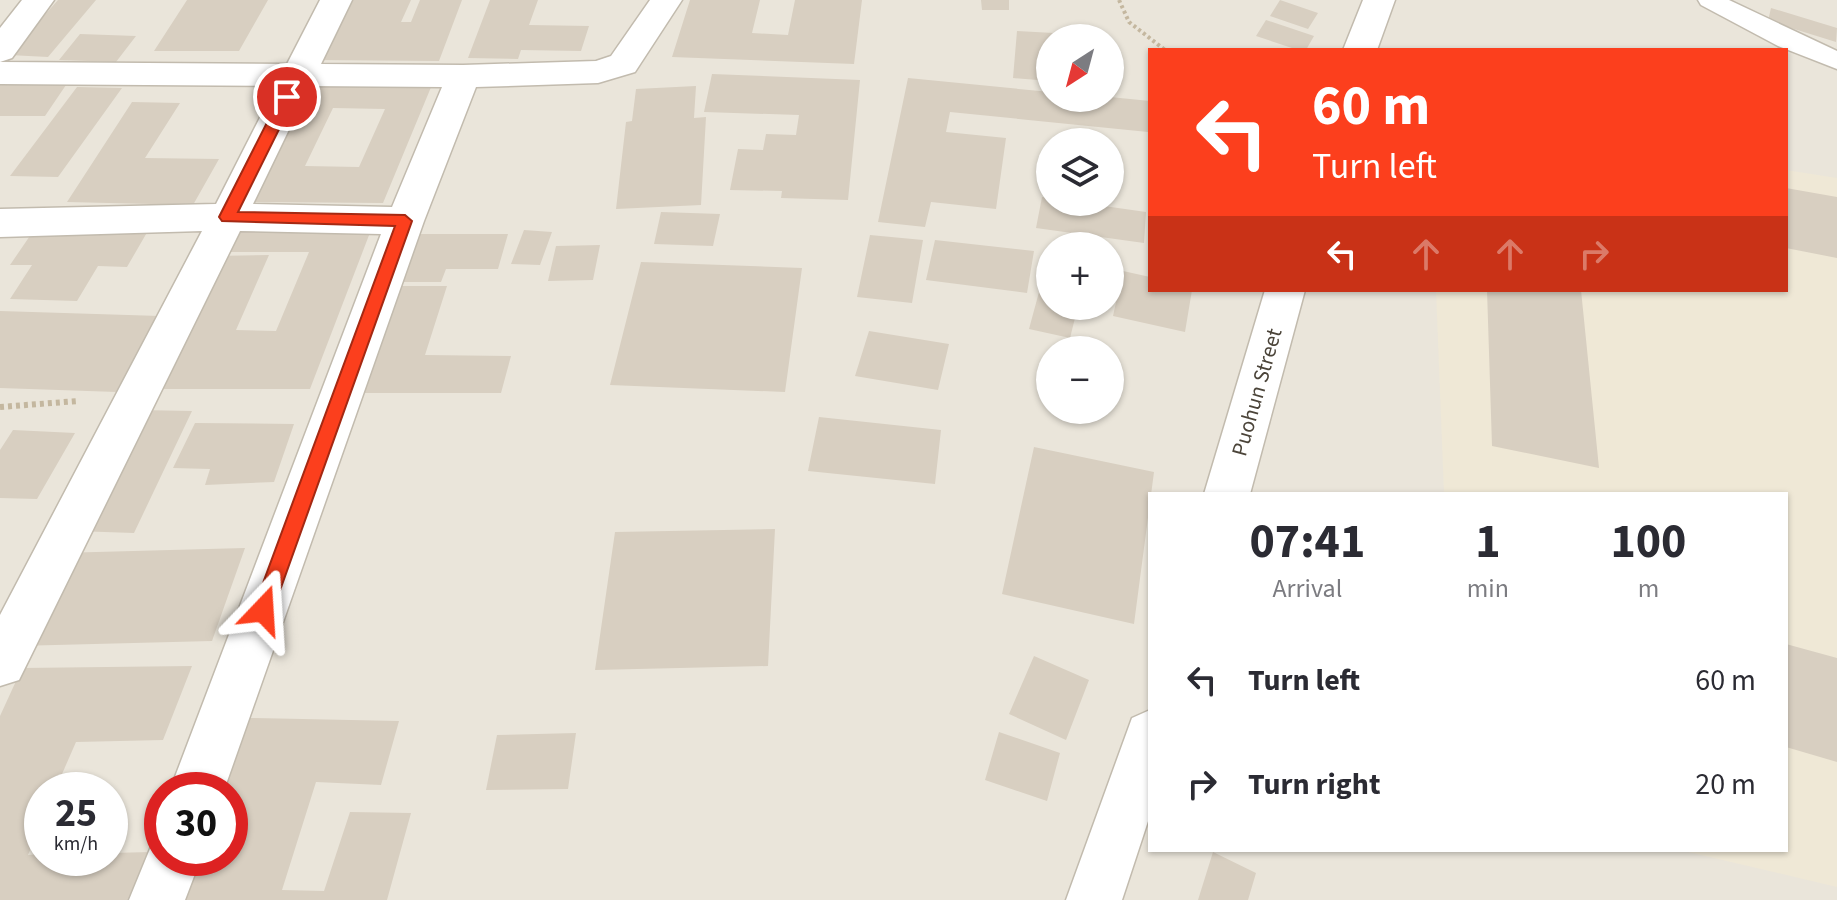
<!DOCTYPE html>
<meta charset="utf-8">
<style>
body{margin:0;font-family:"Source Sans 3",sans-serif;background:#f7f7f7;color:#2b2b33;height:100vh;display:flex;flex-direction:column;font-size:30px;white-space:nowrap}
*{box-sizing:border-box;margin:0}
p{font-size:26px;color:#7c7c81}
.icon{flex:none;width:44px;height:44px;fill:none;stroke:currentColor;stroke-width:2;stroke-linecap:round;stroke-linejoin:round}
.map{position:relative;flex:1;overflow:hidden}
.details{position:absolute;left:1148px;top:492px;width:640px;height:360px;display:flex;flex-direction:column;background:#fff;border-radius:0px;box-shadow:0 2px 6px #0004}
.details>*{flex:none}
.guide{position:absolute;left:1148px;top:48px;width:640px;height:244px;border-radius:0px;box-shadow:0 2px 6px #0004;background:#fc3f1d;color:#fff;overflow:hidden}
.needle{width:52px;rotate:216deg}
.buttons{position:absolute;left:1036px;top:24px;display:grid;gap:16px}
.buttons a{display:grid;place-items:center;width:88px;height:88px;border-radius:50%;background:#fff;box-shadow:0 2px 6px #0004;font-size:40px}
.speed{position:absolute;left:24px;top:772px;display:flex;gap:16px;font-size:40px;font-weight:700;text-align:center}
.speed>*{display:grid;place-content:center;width:104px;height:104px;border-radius:50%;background:#fff;box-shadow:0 2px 6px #0004;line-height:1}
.speed small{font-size:20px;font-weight:400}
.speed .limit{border:12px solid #d22;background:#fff;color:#111}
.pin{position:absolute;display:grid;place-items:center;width:68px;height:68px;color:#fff;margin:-34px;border:4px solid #fff;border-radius:50%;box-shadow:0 2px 8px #0007}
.me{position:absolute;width:88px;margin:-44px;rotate:20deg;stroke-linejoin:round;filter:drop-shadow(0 0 6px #0008)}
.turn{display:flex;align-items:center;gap:28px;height:168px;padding:0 32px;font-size:36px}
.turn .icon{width:104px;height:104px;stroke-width:2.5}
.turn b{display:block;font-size:56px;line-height:68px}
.lanes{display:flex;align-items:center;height:76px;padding:0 32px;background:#0003;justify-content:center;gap:40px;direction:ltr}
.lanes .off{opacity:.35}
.eta{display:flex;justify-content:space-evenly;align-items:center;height:136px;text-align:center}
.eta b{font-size:48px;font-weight:700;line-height:56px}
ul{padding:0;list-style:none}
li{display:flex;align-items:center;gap:24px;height:104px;padding:0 32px}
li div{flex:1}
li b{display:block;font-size:30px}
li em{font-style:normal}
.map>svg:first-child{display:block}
.residential{fill:#eae5da;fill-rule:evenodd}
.education{fill:#efe8d6}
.building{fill:#d8cfc1;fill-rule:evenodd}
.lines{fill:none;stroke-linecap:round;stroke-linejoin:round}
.service-casing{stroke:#c2bbae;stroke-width:3}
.minor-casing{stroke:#c2bbae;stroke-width:3}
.path-far1{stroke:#c4b79f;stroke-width:4;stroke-dasharray:3 3;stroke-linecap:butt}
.path{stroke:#c4b79f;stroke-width:6;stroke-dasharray:4 4;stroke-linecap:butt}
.service{fill:#fff;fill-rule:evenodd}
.minor{fill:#fff;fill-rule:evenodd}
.route{fill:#fc3f1d;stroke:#a42913;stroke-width:2}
.labels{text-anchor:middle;stroke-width:7;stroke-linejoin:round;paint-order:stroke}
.street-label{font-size:22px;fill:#4b4439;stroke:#fff}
</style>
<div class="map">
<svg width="1837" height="900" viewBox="0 0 1837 900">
<rect width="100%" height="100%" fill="#f6f3ec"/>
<path class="residential" d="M 0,0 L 1837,0 L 1837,900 L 0,900 ZM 1050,38 L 1110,38 L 1110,98 L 1050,98 ZM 1150,50 L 1786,50 L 1786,290 L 1150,290 ZM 1050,142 L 1110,142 L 1110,202 L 1050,202 ZM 1050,246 L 1110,246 L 1110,306 L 1050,306 ZM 1050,350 L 1110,350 L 1110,410 L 1050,410 ZM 1150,494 L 1786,494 L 1786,850 L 1150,850 ZM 42,790 L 110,790 L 110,858 L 42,858 ZM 162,790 L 230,790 L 230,858 L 162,858 Z"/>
<path class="education" d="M 1786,170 L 1837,178 L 1837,887 L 1680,850 L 1786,850 L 1786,494 L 1444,494 L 1436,290 L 1786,290 Z"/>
<path class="building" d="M 58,0 L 96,0 L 48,57 L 9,55 Z
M 187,0 L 268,0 L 239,51 L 154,51 Z
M 344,0 L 411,0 L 401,22 L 411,22 L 420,0 L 462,0 L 439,61 L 314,60 Z
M 490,0 L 538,0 L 529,25 L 589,26 L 581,51 L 521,50 L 518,59 L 468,58 Z
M 690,0 L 760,0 L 752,33 L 788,35 L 795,0 L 862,0 L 854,64 L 672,57 Z
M 981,0 L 1009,0 L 1009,10 L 982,10 Z
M 1280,0 L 1318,13 L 1308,29 L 1270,16 Z
M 1771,8 L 1837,28 L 1836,42 L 1768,21 Z
M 1266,20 L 1314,36 L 1306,50 L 1298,50 L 1256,36 Z
M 1017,31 L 1072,34 L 1072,38 L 1050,38 L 1050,81 L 1013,78 Z
M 80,34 L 136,36 L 116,62 L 59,60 Z
M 712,74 L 860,80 L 848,200 L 781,198 L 782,191 L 730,190 L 738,149 L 763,150 L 766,134 L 796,135 L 799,115 L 704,112 Z
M 0,78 L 12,78 L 7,85 L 66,85 L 45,116 L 0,116 Z
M 303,78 L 434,80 L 383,203 L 240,202 ZM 333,108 L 385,109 L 359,167 L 305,166 Z
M 908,78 L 1050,92 L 1050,98 L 1110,97 L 1150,101 L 1148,132 L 950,112 L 946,132 L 1006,138 L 996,209 L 931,202 L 925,227 L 878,222 Z
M 696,86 L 694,118 L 706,117 L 701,205 L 616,209 L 626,122 L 632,121 L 636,89 Z
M 77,87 L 122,88 L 58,177 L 10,176 Z
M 132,102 L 180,103 L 145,158 L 219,159 L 193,205 L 67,202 Z
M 1786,188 L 1837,197 L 1837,258 L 1786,248 Z
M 1042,197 L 1050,198 L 1050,202 L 1076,202 L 1146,212 L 1144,243 L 1036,228 Z
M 661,212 L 720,214 L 713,246 L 654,244 Z
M 36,227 L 149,229 L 127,267 L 98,266 L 77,301 L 10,299 L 32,265 L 10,265 Z
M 228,230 L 371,230 L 310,389 L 149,389 L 214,256 L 269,255 L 236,330 L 276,331 L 309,252 L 218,252 Z
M 524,230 L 552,232 L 540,265 L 511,264 Z
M 412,234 L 508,234 L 498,269 L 446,269 L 441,282 L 396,282 Z
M 870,235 L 923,240 L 912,303 L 857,297 Z
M 935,240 L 1034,251 L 1027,293 L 926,280 Z
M 600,245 L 593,280 L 548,281 L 556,246 Z
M 1049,255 L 1050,306 L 1078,306 L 1070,338 L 1029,329 Z
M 641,262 L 802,268 L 785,392 L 610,385 Z
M 1123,271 L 1150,277 L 1150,290 L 1192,290 L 1185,332 L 1113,316 Z
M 391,286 L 447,286 L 425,355 L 511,356 L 501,393 L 352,393 Z
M 1487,290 L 1581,290 L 1599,468 L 1492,446 Z
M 0,311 L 160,316 L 117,392 L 0,388 Z
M 869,331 L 949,344 L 938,390 L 855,376 Z
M 139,410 L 192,411 L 134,533 L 75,531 Z
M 819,417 L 941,430 L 935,484 L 808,471 Z
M 195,423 L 294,424 L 274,482 L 205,485 L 210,469 L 173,468 Z
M 13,430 L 75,433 L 37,499 L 0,498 L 0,450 Z
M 1034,447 L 1154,472 L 1134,624 L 1002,594 Z
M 775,529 L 768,666 L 595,670 L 615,532 Z
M 245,548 L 212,641 L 16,646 L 59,553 Z
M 1786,644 L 1837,658 L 1837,762 L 1786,747 Z
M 1034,656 L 1089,680 L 1066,740 L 1009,714 Z
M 192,666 L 163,740 L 76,742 L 55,790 L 42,790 L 42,822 L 28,855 L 42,854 L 42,858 L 110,858 L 110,853 L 152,852 L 135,900 L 0,900 L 0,716 L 22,668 Z
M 250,718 L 399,721 L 381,785 L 316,782 L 282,890 L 324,891 L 350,812 L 411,813 L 387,900 L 182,900 L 198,858 L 230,858 L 230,790 L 223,790 Z
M 999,732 L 1060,753 L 1047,801 L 985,780 Z
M 576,733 L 568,789 L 486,790 L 497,735 Z
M 1213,852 L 1256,873 L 1248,900 L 1198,900 Z"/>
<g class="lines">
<defs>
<path id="service" d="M 1698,0 L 1729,0 L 1837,51 L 1837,69 L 1778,46 L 1701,5 Z"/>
<path id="minor" d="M 22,0 L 54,0 L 12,58 L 0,62 L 0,28 Z
M 320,0 L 352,0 L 321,64 L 463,65 L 596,61 L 611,56 L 650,0 L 682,0 L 635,72 L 598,83 L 476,87 L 424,221 L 224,790 L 170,790 L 381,234 L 240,231 L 19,680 L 0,686 L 0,615 L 202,231 L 0,237 L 0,209 L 216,204 L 276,86 L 0,84 L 0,62 L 287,64 ZM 310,86 L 442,87 L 392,207 L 253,204 Z
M 1363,0 L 1395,0 L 1377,50 L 1343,50 Z
M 1265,290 L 1305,290 L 1250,494 L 1204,494 Z
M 1150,710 L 1150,815 L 1122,900 L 1066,900 L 1132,718 Z
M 162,835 L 162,858 L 201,858 L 185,900 L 129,900 L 154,839 Z"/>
</defs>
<use href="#service" class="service-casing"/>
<use href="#minor" class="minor-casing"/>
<path class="path-far1" d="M 1119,0 L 1129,22 L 1165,50"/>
<path class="path" d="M 0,407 L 78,401"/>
<use href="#service" class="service"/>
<use href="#minor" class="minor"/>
</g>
<path class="route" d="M 287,92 L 295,97 L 238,212 L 405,215 L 412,221 L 273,610 L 270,617 L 263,620 L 256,617 L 253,610 L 395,226 L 222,221 L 219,217 L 280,97 Z"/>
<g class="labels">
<g class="street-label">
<text transform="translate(1256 392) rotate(-74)" y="8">Puohun Street</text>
</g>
</g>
</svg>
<div class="buttons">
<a><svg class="needle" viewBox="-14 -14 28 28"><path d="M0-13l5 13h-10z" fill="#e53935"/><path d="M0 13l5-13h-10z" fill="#7c7c81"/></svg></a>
<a><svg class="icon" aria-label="layers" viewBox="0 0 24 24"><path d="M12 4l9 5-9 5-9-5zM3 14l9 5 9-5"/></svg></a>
<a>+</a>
<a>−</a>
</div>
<div class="speed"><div>25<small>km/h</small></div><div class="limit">30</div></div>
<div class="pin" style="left:287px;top:97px;background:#d93025"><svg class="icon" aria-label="arrive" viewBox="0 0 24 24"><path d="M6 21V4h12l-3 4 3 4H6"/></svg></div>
<svg class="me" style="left:263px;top:610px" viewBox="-20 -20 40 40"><path d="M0-17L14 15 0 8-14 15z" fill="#fc3f1d" stroke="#fff" stroke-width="4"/></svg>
<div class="guide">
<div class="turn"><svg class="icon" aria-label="left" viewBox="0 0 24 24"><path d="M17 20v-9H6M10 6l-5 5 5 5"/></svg><div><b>60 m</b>Turn left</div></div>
<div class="lanes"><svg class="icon" aria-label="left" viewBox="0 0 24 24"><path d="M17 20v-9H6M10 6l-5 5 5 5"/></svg><svg class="icon off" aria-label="ahead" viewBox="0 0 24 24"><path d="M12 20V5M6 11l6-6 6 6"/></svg><svg class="icon off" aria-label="ahead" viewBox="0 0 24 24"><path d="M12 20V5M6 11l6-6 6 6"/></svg><svg class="icon off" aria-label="right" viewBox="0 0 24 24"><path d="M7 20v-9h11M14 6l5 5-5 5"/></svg></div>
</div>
<section class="details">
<div class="eta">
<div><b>07:41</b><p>Arrival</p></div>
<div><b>1</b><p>min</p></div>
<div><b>100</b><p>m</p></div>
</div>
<ul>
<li><svg class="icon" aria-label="left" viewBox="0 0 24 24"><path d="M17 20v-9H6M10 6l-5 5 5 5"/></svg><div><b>Turn left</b></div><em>60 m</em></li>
<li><svg class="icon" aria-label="right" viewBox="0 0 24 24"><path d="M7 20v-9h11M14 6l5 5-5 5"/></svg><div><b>Turn right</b></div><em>20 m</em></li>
</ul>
</section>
</div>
